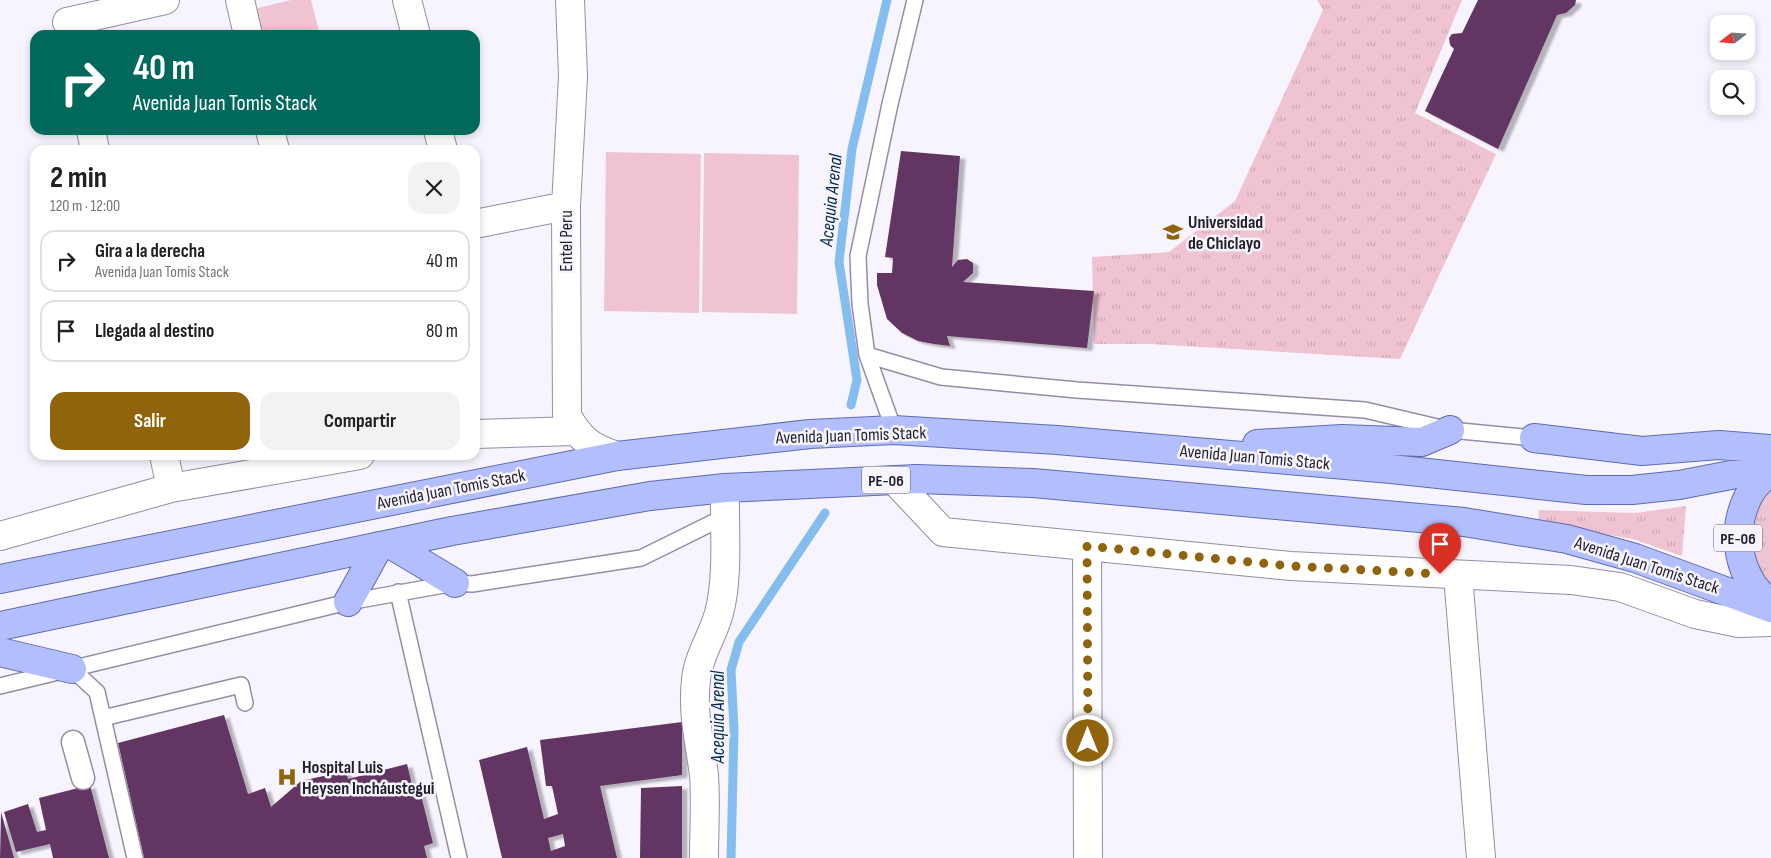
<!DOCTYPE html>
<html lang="es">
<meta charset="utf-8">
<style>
body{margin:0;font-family:"Sofia Sans Condensed",sans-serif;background:#f2f2f2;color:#202124;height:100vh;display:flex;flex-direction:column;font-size:19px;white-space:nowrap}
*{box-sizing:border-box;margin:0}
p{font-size:16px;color:#757577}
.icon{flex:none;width:28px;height:28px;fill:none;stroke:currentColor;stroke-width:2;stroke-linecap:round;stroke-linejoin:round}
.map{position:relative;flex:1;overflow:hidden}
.drawer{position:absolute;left:30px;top:145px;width:450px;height:315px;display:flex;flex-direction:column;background:#fff;border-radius:15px;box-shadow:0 2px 8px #0003}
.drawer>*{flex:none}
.guide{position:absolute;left:30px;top:30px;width:450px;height:105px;border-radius:15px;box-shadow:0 2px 8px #0003;background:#00695c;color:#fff;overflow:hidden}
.needle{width:32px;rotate:253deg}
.controls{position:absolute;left:1710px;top:15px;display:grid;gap:10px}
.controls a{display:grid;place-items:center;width:45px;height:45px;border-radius:10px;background:#fff;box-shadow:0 2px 8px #0003;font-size:25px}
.pin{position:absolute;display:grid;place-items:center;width:42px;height:42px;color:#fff;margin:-51px -21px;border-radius:50% 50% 50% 0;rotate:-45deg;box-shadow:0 0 5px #0007}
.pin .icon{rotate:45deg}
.me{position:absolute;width:55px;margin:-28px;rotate:0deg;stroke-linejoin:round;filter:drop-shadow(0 0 4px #0008)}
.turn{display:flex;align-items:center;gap:18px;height:105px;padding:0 20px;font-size:22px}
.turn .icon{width:65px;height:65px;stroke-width:2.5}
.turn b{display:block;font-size:35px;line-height:42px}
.round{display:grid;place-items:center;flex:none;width:52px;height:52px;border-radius:15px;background:#f2f2f2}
.overview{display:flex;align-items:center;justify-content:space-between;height:85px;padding:0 20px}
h1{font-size:30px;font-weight:700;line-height:38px}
.button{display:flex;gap:10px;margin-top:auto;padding:10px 20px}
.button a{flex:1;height:58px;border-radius:15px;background:#90640d;color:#fff;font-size:20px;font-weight:700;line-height:58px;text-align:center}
.button a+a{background:#f2f2f2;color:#202124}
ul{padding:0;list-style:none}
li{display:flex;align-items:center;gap:15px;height:62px;margin:0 10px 8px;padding:0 10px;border:2px solid #e0e0e0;border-radius:15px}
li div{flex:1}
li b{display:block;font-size:19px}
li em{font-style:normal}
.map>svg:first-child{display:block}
.grass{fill:url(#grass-tufts)}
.park{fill:#f0c3d3}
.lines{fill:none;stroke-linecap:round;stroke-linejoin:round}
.stream{stroke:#84beef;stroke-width:9}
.building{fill:#633562;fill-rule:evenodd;filter:url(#shadow)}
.service-casing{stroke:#958da5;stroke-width:18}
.pedestrian-casing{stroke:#958da5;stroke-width:25}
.minor-casing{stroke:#958da5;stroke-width:30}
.primary-casing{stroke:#5e6cb0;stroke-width:30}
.service{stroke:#fff;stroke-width:15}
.pedestrian{stroke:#fff;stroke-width:22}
.minor{stroke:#fff;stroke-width:28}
.primary{stroke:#b2bffc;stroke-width:28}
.route{stroke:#90640d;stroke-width:9;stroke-dasharray:0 16.2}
.labels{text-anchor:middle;stroke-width:5;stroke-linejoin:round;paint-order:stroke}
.shield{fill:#f7f4fe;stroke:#625f68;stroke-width:1}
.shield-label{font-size:16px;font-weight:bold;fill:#221f28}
.poi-label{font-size:18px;font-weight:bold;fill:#221f28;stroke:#f7f4fe;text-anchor:start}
.street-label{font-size:18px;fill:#221f28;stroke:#f7f4fe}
.water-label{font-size:19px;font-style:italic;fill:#002b4a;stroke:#f7f4fe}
</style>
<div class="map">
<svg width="1771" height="858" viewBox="0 0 1771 858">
<defs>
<pattern id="grass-tufts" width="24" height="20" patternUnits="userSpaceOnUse" patternTransform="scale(1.25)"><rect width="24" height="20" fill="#f0c3d3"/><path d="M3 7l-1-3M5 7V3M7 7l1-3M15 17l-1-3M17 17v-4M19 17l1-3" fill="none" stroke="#cea7b5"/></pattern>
<filter id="shadow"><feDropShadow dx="5.5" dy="3" stdDeviation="1" flood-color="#0004"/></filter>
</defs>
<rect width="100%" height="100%" fill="#f7f4fe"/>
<path class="grass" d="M 1317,0 L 1462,0 L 1415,113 L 1496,154 L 1400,359 L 1150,344 L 1094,344 L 1092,257 L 1169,252 L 1235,201 L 1323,10 Z
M 1771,489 L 1771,585 C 1746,560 1744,513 1771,489 Z
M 1686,506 L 1682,556 L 1633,539 L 1538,523 L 1539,510 L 1635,513 Z"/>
<path class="park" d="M 291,0 L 311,0 L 320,35 L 260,35 L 254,9 Z
M 606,152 L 701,154 L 699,313 L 604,311 Z
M 704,153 L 799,155 L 797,314 L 702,312 Z"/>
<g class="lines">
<path class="stream" d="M 851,405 L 857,380 L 839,262 L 852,149 L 887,0
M 731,858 L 734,730 L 731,670 L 739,642 L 825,513"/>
</g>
<path class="building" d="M 1478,0 L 1576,0 L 1575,5 L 1566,13 L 1557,15 L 1498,149 L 1425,111 L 1454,49 L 1450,45 L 1449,38 L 1452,34 L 1462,33 Z
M 901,151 L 960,156 L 952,267 L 958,260 L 967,259 L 973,263 L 973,273 L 963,282 L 1094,291 L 1087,348 L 947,336 L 950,346 L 934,344 L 918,341 L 902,333 L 887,319 L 877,285 L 877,273 L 892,273 L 893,258 L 885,257 Z
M 224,715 L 248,794 L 265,788 L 271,807 L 301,781 L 346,771 L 348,779 L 407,764 L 414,793 L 420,791 L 433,843 L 424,846 L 427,858 L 144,858 L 118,743 Z
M 682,722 L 682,775 L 600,786 L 617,858 L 502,858 L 479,760 L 527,747 L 544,819 L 558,814 L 552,786 L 546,786 L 540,740 ZM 563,834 L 565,846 L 551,851 L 548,838 Z
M 90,785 L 109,858 L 53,858 L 50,844 L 16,852 L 4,812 L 28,804 L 37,832 L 46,830 L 39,798 Z
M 682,786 L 682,858 L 640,858 L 641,788 Z
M 1,812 L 14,858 L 0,858 Z"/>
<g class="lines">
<defs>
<path id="service" d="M 867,355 L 941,377 L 1077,390 L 1365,410 L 1450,430 L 1534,438
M 894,430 L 867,355 L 860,304 L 858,256 L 890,104 L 915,0
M 398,592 L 459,858
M 72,669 L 97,692 L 135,858
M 0,686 L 348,602 L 455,583 L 472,584 L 641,558 L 724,517
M 103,718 L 241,685 L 245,703"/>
<path id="pedestrian" d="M 73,742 L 83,778"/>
<path id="minor" d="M 240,0 L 248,35
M 407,0 L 416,35
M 570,0 L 573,76 L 566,206 L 567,416 C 581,440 590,447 617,456
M 67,22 L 165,0
M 91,130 L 95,150
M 270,130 L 275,150
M 438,130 L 443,150
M 475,224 L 566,206
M 475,434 L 575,431
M 164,455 L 171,488
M 894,480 L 943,532 L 1291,566 L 1571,580 L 1620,587 L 1695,614 L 1739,623 L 1771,622
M 0,536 L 171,488 L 360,455
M 1087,546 L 1088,858
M 1458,575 L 1481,858
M 704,858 C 704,830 706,802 704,775 C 700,743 692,713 696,680 C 698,656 713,636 719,613 C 729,576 724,526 725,488"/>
<path id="primary" d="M 1534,438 L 1642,451 L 1719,445 L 1771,449
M 1257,444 L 1342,439 L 1422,442 L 1450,430
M 1771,471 C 1762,478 1753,486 1748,497 C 1730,534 1738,579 1771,604
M 390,544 L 455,583
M 0,579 L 617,456 L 810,434 L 894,430 L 1057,440 L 1391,469 L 1586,490 L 1632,490 L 1679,485 L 1731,475 L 1771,465
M 348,602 L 379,546
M 0,626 L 452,531 L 650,496 L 725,488 L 917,479 L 1033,483 L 1464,522 L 1567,539 L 1635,558 L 1771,608
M 0,652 L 72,669"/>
</defs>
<use href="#service" class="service-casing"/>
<use href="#pedestrian" class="pedestrian-casing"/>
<use href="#minor" class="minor-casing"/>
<use href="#primary" class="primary-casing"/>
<use href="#service" class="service"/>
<use href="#pedestrian" class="pedestrian"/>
<use href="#minor" class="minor"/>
<use href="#primary" class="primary"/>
</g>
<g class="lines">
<path class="route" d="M 1088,741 L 1087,546 L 1291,566 L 1440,574"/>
</g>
<defs>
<symbol id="university-bare" viewBox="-9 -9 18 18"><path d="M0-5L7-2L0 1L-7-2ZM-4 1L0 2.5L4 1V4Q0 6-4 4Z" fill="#90640d" stroke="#f7f4fe" stroke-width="2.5" paint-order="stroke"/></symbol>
<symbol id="hospital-bare" viewBox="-9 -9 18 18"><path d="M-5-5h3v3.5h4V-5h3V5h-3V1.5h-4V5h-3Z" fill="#90640d" stroke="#f7f4fe" stroke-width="2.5" paint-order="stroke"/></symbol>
</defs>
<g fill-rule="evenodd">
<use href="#university-bare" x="1159" y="218" width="28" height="28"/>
<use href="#hospital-bare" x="273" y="763" width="28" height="28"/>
</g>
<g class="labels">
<g class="shield">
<rect x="862" y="466.5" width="48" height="27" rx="4"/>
<rect x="1714" y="524.5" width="48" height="27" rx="4"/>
</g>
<g class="shield-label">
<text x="886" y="486">PE-06</text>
<text x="1738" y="544">PE-06</text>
</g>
<g class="poi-label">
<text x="1188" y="228">Universidad<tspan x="1188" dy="21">de Chiclayo</tspan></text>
<text x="302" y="773">Hospital Luis<tspan x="302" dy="21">Heysen Incháustegui</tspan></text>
</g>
<g class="street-label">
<text transform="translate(566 241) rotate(-90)" y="6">Entel Peru</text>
<text transform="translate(851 435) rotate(-2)" y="6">Avenida Juan Tomis Stack</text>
<text transform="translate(1255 457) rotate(5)" y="6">Avenida Juan Tomis Stack</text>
<text transform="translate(451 489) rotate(-11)" y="6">Avenida Juan Tomis Stack</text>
<text transform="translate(1647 565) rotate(18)" y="6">Avenida Juan Tomis Stack</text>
</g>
<g class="water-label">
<text transform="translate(830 200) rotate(-84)" y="7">Acequia Arenal</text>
<text transform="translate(717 717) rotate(-90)" y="7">Acequia Arenal</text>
</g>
</g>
</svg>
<div class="controls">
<a><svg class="needle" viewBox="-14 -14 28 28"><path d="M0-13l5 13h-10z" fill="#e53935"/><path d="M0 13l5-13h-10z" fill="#757577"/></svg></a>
<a><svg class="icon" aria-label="search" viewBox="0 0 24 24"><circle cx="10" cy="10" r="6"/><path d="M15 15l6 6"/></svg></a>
</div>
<div class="pin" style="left:1440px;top:574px;background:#d93025"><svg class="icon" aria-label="arrive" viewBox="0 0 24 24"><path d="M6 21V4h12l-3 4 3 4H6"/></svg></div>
<svg class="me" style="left:1088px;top:741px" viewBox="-20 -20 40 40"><circle r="17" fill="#90640d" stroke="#fff" stroke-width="3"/><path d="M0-11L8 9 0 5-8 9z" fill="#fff"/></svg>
<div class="guide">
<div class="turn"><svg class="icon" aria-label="right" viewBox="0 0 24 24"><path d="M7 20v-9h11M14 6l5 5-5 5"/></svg><div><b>40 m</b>Avenida Juan Tomis Stack</div></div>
</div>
<section class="drawer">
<div class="overview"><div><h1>2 min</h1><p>120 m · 12:00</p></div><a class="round"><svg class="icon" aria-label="close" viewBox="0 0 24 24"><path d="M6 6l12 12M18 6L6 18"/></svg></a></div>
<ul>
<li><svg class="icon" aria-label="right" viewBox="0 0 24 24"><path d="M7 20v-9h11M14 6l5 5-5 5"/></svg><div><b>Gira a la derecha</b><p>Avenida Juan Tomis Stack</p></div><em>40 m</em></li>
<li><svg class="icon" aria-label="arrive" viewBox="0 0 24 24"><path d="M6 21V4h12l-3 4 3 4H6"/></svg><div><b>Llegada al destino</b></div><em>80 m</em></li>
</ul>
<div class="button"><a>Salir</a><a>Compartir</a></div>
</section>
</div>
